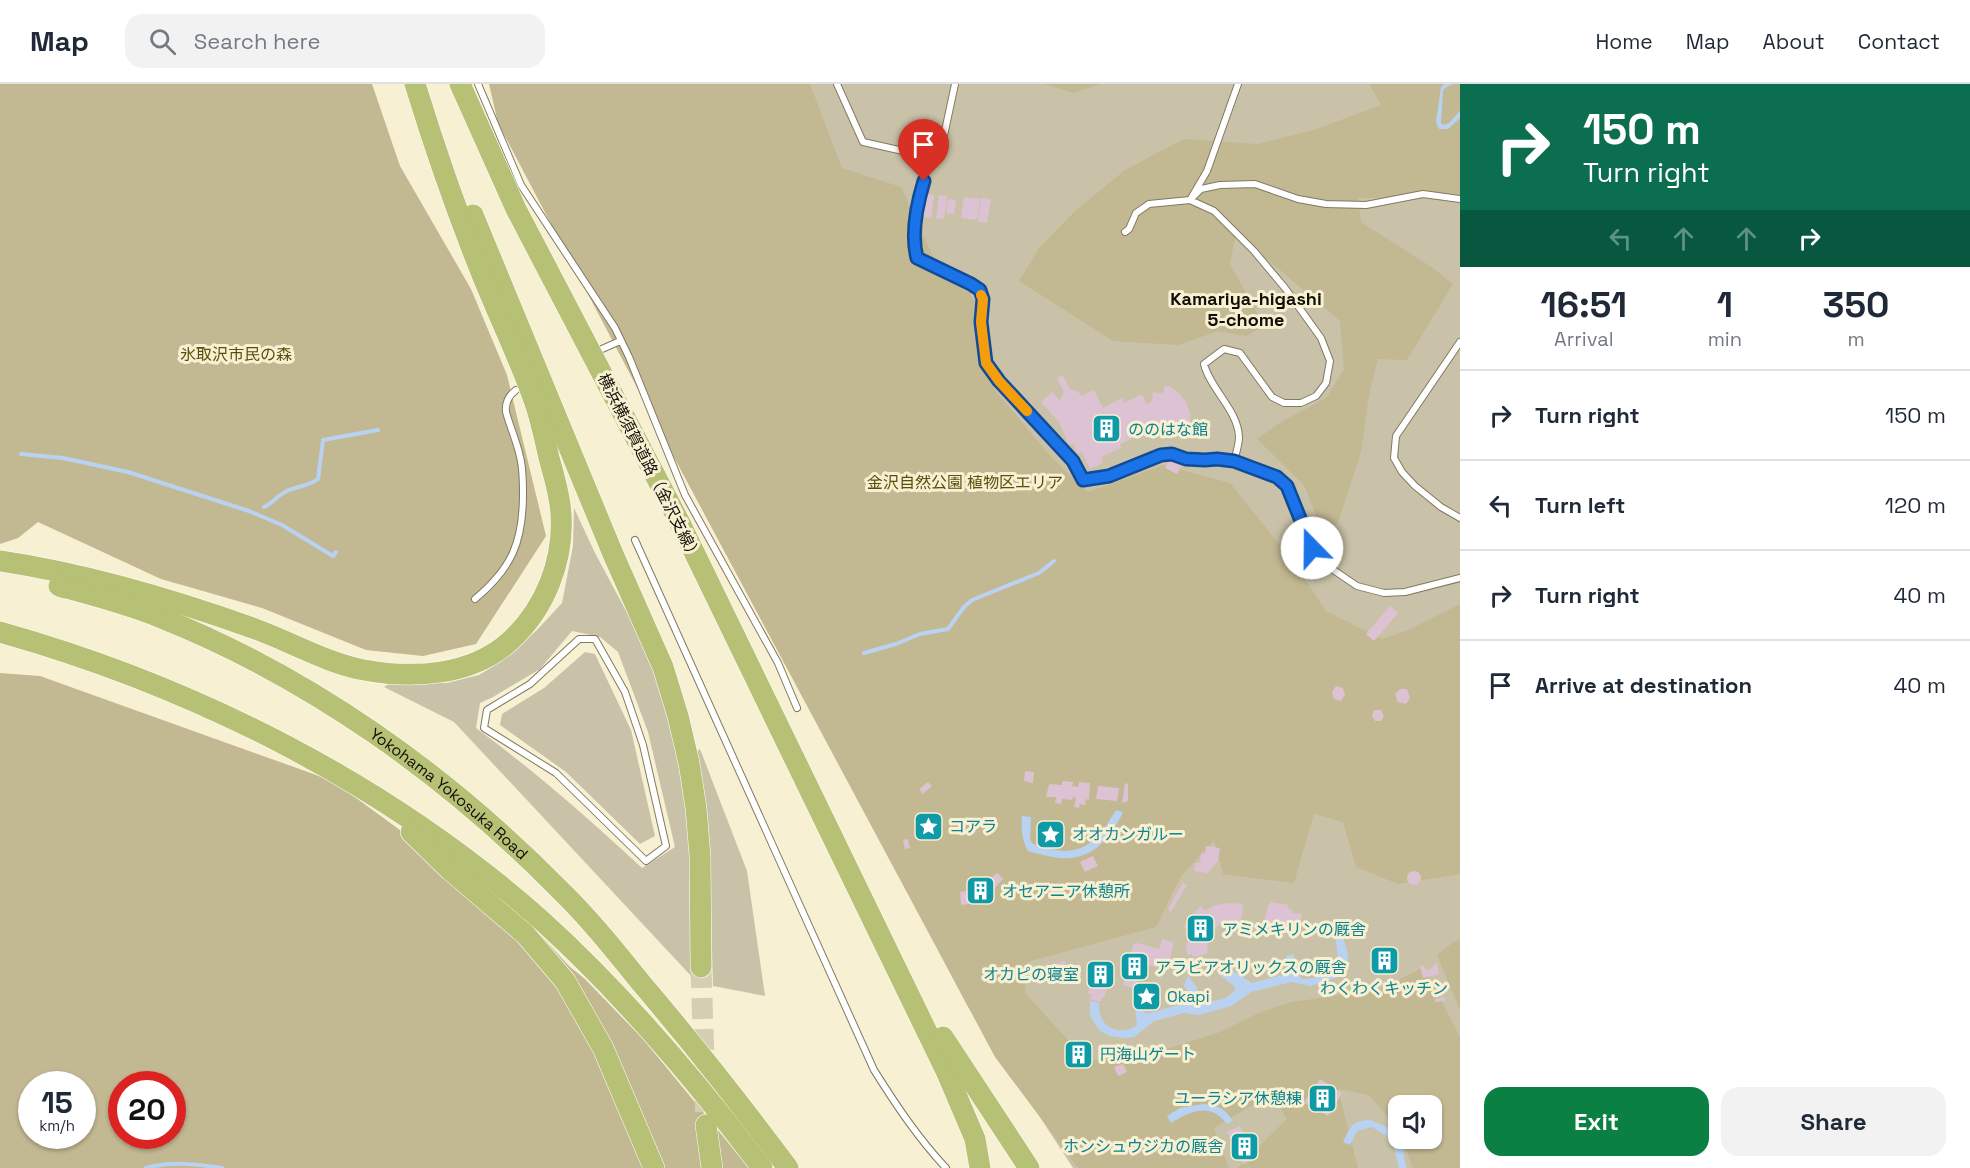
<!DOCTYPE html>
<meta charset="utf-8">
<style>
body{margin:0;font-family:"Space Grotesk","Noto Sans JP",sans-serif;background:#f2f2f3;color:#1f2937;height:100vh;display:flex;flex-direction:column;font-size:22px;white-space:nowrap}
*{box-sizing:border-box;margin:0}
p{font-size:20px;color:#747a83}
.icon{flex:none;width:33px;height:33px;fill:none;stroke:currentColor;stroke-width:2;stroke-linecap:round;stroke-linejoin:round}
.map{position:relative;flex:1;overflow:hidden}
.side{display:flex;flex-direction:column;background:#fff;width:510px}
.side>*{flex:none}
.guide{background:#0b6e4f;color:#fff;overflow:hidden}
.fabs{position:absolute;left:1388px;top:1011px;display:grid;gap:12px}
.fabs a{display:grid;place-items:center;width:54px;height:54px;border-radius:12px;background:#fff;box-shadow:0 2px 4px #0004;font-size:30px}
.speed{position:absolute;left:18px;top:987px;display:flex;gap:12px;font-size:30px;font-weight:700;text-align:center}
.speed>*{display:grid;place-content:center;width:78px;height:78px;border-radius:50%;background:#fff;box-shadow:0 2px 4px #0004;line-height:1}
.speed small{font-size:15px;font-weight:400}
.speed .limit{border:9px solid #d22;background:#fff;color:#111}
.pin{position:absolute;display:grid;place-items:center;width:51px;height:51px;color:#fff;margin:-62px -26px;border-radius:50% 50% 50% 0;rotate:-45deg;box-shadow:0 0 6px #0007}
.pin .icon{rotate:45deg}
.me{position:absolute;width:66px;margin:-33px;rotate:338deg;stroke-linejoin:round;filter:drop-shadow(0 0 4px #0008)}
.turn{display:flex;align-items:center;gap:21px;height:126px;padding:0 24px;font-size:27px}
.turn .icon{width:78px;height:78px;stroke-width:2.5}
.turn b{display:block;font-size:42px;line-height:51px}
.lanes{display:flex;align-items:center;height:57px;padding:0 24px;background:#0003;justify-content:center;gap:30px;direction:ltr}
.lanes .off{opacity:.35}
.eta{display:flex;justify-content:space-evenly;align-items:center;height:102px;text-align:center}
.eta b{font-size:36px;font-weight:600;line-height:42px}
.primary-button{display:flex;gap:12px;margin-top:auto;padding:12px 24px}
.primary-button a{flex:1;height:69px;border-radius:18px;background:#0b8043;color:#fff;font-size:24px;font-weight:600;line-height:69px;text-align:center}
.primary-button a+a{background:#f2f2f3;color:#1f2937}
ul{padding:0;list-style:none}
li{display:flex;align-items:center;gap:18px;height:90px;padding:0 24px;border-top:2px solid #e0e1e3}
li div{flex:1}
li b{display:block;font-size:22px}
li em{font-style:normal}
header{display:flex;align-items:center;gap:36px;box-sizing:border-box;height:84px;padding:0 30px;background:#fff;border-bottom:2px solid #e0e1e3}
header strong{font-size:28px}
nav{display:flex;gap:33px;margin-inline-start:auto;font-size:21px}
.search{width:420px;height:54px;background:#f2f2f3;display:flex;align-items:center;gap:15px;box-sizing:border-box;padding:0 21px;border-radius:18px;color:#747a83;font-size:22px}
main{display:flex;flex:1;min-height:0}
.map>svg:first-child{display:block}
.green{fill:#c9c2a8;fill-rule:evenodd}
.forest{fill:#c2b892;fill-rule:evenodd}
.water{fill:#bad2f2}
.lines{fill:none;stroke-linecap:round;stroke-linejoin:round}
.stream{stroke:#bad2f2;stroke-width:4}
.building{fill:#ddc2d4}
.highway-tunnel{stroke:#d6ceb4;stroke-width:21;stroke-dasharray:21 10;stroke-linecap:butt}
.lane-casing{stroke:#817a60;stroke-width:8}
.highway-casing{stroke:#fff;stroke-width:22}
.lane{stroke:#fff;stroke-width:6}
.highway{stroke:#b6c175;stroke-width:21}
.route-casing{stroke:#114b97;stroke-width:15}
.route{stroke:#1a73e8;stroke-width:10}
.slow{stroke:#f59e0b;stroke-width:10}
.labels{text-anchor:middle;stroke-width:6;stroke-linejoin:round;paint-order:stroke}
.park-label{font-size:16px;fill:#5d4e0b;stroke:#f8f0d3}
.culture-label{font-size:16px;fill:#0d838f;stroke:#f8f0d3;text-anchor:start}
.street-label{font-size:16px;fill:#120f06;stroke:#f8f0d3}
.neighbourhood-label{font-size:18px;font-weight:bold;fill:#120f06;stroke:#f8f0d3}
</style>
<header>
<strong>Map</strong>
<div class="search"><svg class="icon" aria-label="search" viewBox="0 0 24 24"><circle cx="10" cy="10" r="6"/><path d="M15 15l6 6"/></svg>Search here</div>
<nav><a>Home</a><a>Map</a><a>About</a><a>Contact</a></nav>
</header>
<main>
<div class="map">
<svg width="1460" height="1084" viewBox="0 0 1460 1084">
<rect width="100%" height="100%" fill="#f8f0d3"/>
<path class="green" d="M 502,0 L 1460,0 L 1460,1084 L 1073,1084 L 967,921 L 537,97 ZM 1398,1022 L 1431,1022 L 1431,1054 L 1398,1054 Z
M 574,424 L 595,469 L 662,594 L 692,746 L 693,894 L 454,638 L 384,603 L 393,597 L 447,599 L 479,591 L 502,577 L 537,546 L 562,519 L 573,462 ZM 572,547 L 600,553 L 618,568 L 648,648 L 675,763 L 642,784 C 589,735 535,687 476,644 L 480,619 L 493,613 L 540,585 Z
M 585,568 L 595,570 L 631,646 L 655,752 L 640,760 L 566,688 L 500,641 L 502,630 L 544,604 Z
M 700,665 L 747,787 L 765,912 L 713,902 C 711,824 710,746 695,669 Z"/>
<path class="forest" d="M 0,0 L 372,0 L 400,82 L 471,205 L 507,291 L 546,452 L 476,560 L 423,572 L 366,566 L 262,524 L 161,495 L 38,438 L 18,454 L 0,460 Z
M 489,0 L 810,0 L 842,84 L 901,103 L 938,183 L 965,202 L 985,233 L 994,305 L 1052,374 L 1088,408 L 1164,381 L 1230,399 L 1295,480 L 1326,527 L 1382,555 L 1408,546 L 1460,520 L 1460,790 L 1398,800 L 1356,783 L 1343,738 L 1314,730 L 1294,799 L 1223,790 L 1214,757 L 1181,792 L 1156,843 L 1027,878 L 1025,909 L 1087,977 L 1164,966 L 1220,948 L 1261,928 L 1292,918 L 1381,905 L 1424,883 L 1460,953 L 1460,1084 L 1413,1084 L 1402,1055 L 1431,1054 L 1431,1022 L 1398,1022 L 1398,1045 L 1369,1011 L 1338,1005 L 1358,1084 L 1237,1084 L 1287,1035 L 1271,1010 L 1214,1044 L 1229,1084 L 1078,1084 L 995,973 L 661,349 L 498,39 Z
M 1044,0 L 1100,0 L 1074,9 Z
M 1369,0 L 1460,0 L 1460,119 L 1443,114 L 1358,114 L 1361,138 L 1433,184 L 1453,200 L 1407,276 L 1378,275 L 1369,311 L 1361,368 L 1338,439 L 1323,448 L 1304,401 L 1257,355 L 1278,340 L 1327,313 L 1344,285 L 1340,237 L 1236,149 L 1230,180 L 1264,242 L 1246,252 L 1218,247 L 1178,261 L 1113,257 L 1019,197 L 1039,164 L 1075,127 L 1125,86 L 1184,55 L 1257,60 L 1317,45 L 1381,21 Z
M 0,589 L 40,592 L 333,697 L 535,845 L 569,882 L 585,895 L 643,955 L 749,1084 L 0,1084 ZM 32,1000 L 82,1000 L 82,1052 L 32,1052 ZM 122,1000 L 172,1000 L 172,1052 L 122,1052 Z
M 1460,856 L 1460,926 L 1437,871 L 1455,857 Z"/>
<path class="water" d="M 1444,0 L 1453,0 L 1445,4 L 1443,7 L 1441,39 L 1443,41 L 1449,39 L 1460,27 L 1460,34 L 1448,45 L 1439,45 L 1436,38 L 1441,3 Z
M 1116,726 L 1123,728 C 1111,754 1092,777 1060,774 C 1050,773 1039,770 1028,767 C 1022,756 1021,745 1022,732 L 1031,733 L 1030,755 L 1033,760 C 1043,762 1056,767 1066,767 C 1092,766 1104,746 1116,726 Z
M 1332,841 L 1341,846 L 1348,870 L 1347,878 L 1339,893 L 1310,902 L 1291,898 L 1251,908 L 1231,922 L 1199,931 L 1184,929 L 1154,937 L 1134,953 L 1123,954 L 1110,952 L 1100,947 L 1090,932 L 1090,917 L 1099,919 C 1097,942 1118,954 1137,941 L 1134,917 L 1142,915 L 1141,925 L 1146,930 L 1182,920 L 1188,914 L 1188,907 L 1184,902 L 1188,892 L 1197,903 L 1197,918 L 1202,920 L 1226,914 L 1235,907 L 1234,902 L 1220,891 L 1219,887 L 1228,884 L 1252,899 L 1286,890 L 1288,884 L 1286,872 L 1293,870 L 1301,895 C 1315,896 1329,890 1339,882 L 1335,851 L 1326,848 L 1324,842 Z
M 1203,1020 C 1219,1021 1224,1024 1233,1037 L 1227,1040 C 1210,1018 1191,1027 1171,1039 L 1167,1032 L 1180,1024 Z
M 1370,1036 C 1386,1043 1399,1046 1403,1064 C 1404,1071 1404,1077 1407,1084 L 1399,1084 L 1392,1055 L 1372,1043 L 1357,1047 L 1350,1061 L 1343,1058 C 1351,1042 1352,1037 1370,1036 Z"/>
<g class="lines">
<path class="stream" d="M 21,370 L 63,374 L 128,388 L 249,427 L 282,441 L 333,472 L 336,468
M 264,423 C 273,419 277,412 285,408 C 295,402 308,403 318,395 L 323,356 L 378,346
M 864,569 L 896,560 L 920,550 L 948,545 L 964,523 L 972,516 L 1039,489 L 1054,477
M 146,1084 C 171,1077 196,1080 222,1084"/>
</g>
<path class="building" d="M 926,110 L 934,111 L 931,134 L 923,133 Z
M 939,111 L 947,112 L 944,135 L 936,134 Z
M 964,113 L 980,115 L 977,136 L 961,134 Z
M 981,114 L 991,115 L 987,139 L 978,138 Z
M 948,115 L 956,116 L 954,130 L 946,129 Z
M 1063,291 L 1070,305 L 1077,307 L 1082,312 L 1094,306 L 1103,324 L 1122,314 L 1124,319 L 1142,310 L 1147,321 L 1152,317 L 1153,308 L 1163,310 L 1165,302 L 1170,302 L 1179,309 L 1186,318 L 1190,329 L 1190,342 L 1188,342 L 1187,349 L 1179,348 L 1172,352 L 1166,339 L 1120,360 L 1121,364 L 1101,373 L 1103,379 L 1090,385 L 1082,368 L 1078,370 L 1073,359 L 1069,361 L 1059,338 L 1041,318 L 1052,308 L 1060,317 L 1064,308 L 1057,294 Z
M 1169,376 L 1181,382 L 1177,390 L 1165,384 Z
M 1390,522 L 1398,529 L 1374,557 L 1366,550 Z
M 1336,602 L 1343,604 L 1345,611 L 1341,617 L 1334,615 L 1332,608 Z
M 1400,605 L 1407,605 L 1410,614 L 1406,620 L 1398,618 L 1395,610 Z
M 1374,626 L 1381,626 L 1384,632 L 1381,637 L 1375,637 L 1372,632 Z
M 1025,687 L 1034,688 L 1033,699 L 1024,697 Z
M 1062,697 L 1073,698 L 1072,702 L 1078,703 L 1079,698 L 1090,699 L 1089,716 L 1086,715 L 1085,721 L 1080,720 L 1079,724 L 1074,723 L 1076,714 L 1073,713 L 1072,716 L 1062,715 L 1061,720 L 1055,719 L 1056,713 L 1046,713 L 1049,700 L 1062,701 Z
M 928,698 L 932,702 L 923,710 L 919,705 Z
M 1125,699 L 1128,700 L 1128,717 L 1122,719 Z
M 1098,702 L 1119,704 L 1117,717 L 1096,715 Z
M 908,755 L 910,764 L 905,765 L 903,756 Z
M 1206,762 L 1220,764 L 1218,777 L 1208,789 L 1194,787 L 1195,779 L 1200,779 L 1201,769 L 1205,770 Z
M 1093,772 L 1098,782 L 1085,788 L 1080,778 Z
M1407 794a7 7 0 1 1 14 0a7 7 0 1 1-14 0Z
M 997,789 L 1003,795 L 982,818 L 961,821 L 960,808 L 979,805 Z
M 1183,798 L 1187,801 L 1171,828 L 1168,825 Z
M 1270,818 L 1289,821 L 1288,824 L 1293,826 L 1292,829 L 1302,830 L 1299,848 L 1264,841 L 1268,820 L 1270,820 Z
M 1229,819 L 1242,820 L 1243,825 L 1240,840 L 1231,838 L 1219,841 L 1212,847 L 1208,855 L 1207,870 L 1193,873 L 1192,870 L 1187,871 L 1186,862 L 1190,847 L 1184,843 L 1191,831 L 1201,822 L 1205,827 L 1216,821 Z
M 1162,855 L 1174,859 L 1167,886 L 1143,879 L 1136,905 L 1123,901 L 1133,861 L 1137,859 L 1159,865 Z
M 1386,868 L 1391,882 L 1382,885 L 1378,870 Z
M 1065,877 L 1068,889 L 1057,885 L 1054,889 L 1054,893 L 1052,893 L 1049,882 Z
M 1094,877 L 1113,882 L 1104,914 L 1102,913 L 1100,918 L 1090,915 L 1092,910 L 1088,910 L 1090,898 L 1088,898 Z
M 1437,878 L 1439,890 L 1423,894 L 1420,882 L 1424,882 L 1425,885 L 1430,886 Z
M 1444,913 L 1445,917 L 1435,918 L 1435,915 Z
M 1072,963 L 1088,969 L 1086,976 L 1070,971 Z
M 1123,980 L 1127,988 L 1118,992 L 1114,983 Z
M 1320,995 L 1342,1009 L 1328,1032 L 1304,1018 Z
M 1240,1042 L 1247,1058 L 1252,1056 L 1257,1067 L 1253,1070 L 1256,1075 L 1243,1080 L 1227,1048 Z"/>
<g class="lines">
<path class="highway-tunnel" d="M 701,883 L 706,1041"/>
<defs>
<path id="lane" d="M 478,0 L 521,101 L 615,244 L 629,273 L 685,411 L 778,579 L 797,624
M 837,0 L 863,58 L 939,75 L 955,0
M 924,97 C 917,120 911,151 917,174 L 971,200 L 980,206 L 983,215 L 981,238 L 986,279 L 999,297 L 1073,377 L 1083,396 L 1109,392 L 1161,371 L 1172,370 L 1186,375 L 1205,376 L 1217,375 L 1234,377 L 1277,393 L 1286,402 L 1312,464 L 1332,485 L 1357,502 L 1384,509 L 1405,508 L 1460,494
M 1125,148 L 1129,145 L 1136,129 L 1149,120 L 1190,116 L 1201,105 L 1220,101 L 1255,100 L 1298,115 L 1326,120 L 1366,121 L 1423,110 L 1460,115
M 1460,258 L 1396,352 L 1394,374 L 1402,388 L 1415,402 L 1441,423 L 1460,434
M 602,265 L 620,257
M 1234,377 C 1236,369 1239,361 1239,353 C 1238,326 1210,305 1204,280 L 1224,265 L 1240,269 L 1272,313 L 1284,319 L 1301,319 L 1316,312 L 1326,299 L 1330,277 L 1321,254 L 1285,204 L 1254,167 L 1214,127 L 1190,116 L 1207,87 L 1238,0
M 635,456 L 874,986 C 896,1021 918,1054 946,1084
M 475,515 C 512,484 523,458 523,410 C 523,398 523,384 520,373 C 517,358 510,343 506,328 C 505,319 508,312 516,306
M 579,555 L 595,555 L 625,608 L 643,661 L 666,762 L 646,777 L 556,689 L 484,644 L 487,626 L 530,600 Z"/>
<g id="highway">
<path d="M 460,0 L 516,125 L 680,439 L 946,987 L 975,1055 L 980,1084"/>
<path d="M 473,131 L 613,470 L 663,583 L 678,632 L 689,679 L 696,724 L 700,772 L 701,883"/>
<path d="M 0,477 C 87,490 175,516 258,546 C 293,559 327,579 364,586 C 413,595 471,592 510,557 C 545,525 564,477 561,430 C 560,411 554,392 549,374 C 545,356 541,337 535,319 C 520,276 500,235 483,193 C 457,129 435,65 415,0"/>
<path id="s1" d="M 59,502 C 92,511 127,520 159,533 C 310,593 447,691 560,806 C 590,835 616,868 642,900 C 693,960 741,1021 788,1084"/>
<path d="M 0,548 C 196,603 387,700 540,835 C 623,910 695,995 762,1084"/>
<path d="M 411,748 L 450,786 L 525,850 L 565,897 L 603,964 L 654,1084"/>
<path d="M 943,953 L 1029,1084"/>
<path d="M 706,1041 L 712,1084"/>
</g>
</defs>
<use href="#lane" class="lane-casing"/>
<use href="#highway" class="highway-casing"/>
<use href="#lane" class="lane"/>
<use href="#highway" class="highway"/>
</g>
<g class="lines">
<defs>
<path id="route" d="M 924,97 C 917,120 911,151 917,174 L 971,200 L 980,206 L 983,215 L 981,238 L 986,279 L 999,297 L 1073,377 L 1083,396 L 1109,392 L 1161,371 L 1172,370 L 1186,375 L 1205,376 L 1217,375 L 1234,377 L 1277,393 L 1287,402 L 1312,464"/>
</defs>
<use href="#route" class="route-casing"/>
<use href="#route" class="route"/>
<path class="slow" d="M 981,211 L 983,215 L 981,238 L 986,279 L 999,297 L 1027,327"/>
</g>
<defs>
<symbol id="building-square" viewBox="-11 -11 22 22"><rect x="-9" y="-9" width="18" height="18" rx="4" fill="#0f9aa8" stroke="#f8f0d3"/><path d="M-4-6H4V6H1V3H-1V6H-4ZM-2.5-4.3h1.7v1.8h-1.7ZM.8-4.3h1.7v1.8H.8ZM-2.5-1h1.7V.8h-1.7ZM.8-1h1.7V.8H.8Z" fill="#fff"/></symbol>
<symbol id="sight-square" viewBox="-11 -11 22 22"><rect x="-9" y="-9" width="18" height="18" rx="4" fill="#0f9aa8" stroke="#f8f0d3"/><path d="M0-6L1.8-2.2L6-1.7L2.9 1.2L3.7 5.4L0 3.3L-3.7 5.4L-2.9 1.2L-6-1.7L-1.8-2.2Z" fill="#fff"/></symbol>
</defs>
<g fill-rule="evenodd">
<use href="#building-square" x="1090" y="328" width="33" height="33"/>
<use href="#sight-square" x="912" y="726" width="33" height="33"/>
<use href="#sight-square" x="1034" y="734" width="33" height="33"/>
<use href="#building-square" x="964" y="790" width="33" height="33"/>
<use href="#building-square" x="1184" y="828" width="33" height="33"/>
<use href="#building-square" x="1368" y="860" width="33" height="33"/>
<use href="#building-square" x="1118" y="866" width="33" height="33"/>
<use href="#building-square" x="1084" y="874" width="33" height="33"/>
<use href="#sight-square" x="1130" y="896" width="33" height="33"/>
<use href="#building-square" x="1062" y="954" width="33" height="33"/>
<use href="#building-square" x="1306" y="998" width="33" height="33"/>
<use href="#building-square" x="1228" y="1046" width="33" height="33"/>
</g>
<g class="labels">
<g class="park-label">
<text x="236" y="276">氷取沢市民の森</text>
<text x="965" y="404">金沢自然公園 植物区エリア</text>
</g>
<g class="culture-label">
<text x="1128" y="351">ののはな館</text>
<text x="949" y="748">コアラ</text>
<text x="1072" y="756">オオカンガルー</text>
<text x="1002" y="813">オセアニア休憩所</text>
<text x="1222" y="851">アミメキリンの厩舎</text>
<text x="1155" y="889">アラビアオリックスの厩舎</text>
<text x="1079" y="896" text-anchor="end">オカピの寝室</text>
<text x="1384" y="910" text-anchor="middle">わくわくキッチン</text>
<text x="1167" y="918">Okapi</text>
<text x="1100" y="976">円海山ゲート</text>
<text x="1302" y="1020" text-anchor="end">ユーラシア休憩棟</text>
<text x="1223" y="1068" text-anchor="end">ホンシュウジカの厩舎</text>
</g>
<g class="street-label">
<text transform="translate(650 383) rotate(63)" y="6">横浜横須賀道路（金沢支線）</text>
<text dy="6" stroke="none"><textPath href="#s1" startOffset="446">Yokohama Yokosuka Road</textPath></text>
</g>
<g class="neighbourhood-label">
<text x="1246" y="221">Kamariya-higashi<tspan x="1246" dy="21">5-chome</tspan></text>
</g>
</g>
</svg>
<div class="fabs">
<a><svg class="icon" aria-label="sound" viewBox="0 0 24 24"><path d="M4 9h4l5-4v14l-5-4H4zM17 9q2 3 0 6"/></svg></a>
</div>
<div class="speed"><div>15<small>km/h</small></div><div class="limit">20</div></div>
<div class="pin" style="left:924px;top:97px;background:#d93025"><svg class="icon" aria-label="arrive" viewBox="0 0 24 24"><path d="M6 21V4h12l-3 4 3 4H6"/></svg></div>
<svg class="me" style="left:1312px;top:464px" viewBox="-20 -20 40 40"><circle r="19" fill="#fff"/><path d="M0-13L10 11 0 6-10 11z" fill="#1a73e8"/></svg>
</div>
<section class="side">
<div class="guide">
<div class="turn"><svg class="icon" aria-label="right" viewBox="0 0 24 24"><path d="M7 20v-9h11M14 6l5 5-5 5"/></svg><div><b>150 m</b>Turn right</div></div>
<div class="lanes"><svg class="icon off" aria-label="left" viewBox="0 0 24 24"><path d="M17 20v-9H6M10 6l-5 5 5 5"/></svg><svg class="icon off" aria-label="ahead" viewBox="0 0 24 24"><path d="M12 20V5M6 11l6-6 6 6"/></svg><svg class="icon off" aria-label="ahead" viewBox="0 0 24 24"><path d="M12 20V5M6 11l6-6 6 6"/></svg><svg class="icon" aria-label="right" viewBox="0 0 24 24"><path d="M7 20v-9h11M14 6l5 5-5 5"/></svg></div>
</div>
<div class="eta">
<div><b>16:51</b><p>Arrival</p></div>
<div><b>1</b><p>min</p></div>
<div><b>350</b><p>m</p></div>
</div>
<ul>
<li><svg class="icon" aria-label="right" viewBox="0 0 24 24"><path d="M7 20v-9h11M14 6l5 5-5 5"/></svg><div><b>Turn right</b></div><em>150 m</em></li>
<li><svg class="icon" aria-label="left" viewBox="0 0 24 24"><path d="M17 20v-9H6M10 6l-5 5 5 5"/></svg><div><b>Turn left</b></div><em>120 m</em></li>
<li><svg class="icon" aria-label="right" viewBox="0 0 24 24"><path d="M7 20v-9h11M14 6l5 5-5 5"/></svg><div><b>Turn right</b></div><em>40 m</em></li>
<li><svg class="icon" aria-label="arrive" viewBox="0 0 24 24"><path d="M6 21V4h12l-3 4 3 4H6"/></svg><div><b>Arrive at destination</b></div><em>40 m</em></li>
</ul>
<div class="primary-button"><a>Exit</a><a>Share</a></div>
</section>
</main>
